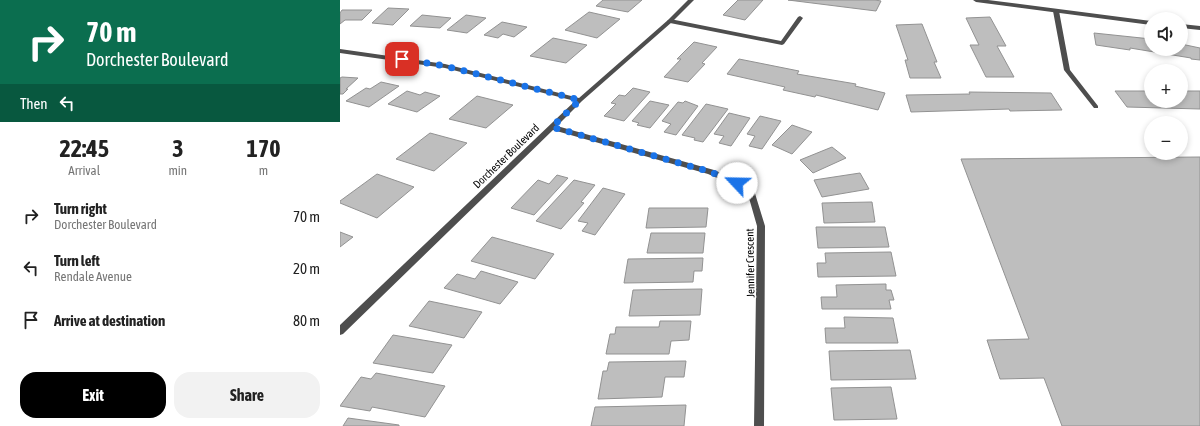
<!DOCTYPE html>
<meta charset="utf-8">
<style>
body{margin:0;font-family:"Asap Condensed",sans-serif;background:#f2f2f2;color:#222;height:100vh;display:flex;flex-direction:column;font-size:15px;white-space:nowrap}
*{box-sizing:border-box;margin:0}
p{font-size:13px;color:#767676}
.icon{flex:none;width:22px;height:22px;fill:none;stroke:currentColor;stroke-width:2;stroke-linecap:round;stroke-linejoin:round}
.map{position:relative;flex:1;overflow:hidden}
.details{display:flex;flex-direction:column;background:#fff;width:340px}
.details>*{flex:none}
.top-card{background:#0b6e4f;color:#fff;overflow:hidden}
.buttons{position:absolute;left:804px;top:12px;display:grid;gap:8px}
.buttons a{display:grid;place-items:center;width:44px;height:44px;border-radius:50%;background:#fff;box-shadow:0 2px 6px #0003;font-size:20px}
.pin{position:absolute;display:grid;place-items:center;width:34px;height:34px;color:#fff;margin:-17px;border-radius:8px;box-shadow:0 2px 6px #0006}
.me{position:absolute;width:44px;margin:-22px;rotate:294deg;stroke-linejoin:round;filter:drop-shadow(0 0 3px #0008)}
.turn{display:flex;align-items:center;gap:14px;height:84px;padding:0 20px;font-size:18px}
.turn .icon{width:52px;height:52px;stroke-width:2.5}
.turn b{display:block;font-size:28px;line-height:34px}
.then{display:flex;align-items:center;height:38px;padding:0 20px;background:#0003;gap:8px;font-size:15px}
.eta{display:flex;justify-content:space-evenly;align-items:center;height:68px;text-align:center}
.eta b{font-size:24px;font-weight:700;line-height:28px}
.primary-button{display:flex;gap:8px;margin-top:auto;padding:8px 20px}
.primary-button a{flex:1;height:46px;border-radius:16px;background:#000;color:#fff;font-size:16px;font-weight:700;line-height:46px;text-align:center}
.primary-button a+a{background:#f2f2f2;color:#222}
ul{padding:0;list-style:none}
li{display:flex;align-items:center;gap:12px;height:52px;padding:0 20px}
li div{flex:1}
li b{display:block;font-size:15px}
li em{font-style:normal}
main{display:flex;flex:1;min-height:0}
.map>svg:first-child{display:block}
.building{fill:#bebebe;stroke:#929292}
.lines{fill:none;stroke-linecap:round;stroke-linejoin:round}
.service{fill:#4e4e4e;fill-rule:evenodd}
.minor{fill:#4e4e4e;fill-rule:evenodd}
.route{stroke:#1a73e8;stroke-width:7;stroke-dasharray:0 12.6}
.labels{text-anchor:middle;stroke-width:3.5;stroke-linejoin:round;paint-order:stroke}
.street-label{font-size:11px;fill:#000;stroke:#fff}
</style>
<main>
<section class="details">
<div class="top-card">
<div class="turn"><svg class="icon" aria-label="right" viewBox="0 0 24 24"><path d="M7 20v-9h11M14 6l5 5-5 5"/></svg><div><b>70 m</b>Dorchester Boulevard</div></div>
<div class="then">Then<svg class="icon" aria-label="left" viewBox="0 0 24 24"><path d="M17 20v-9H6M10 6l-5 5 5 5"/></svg></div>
</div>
<div class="eta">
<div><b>22:45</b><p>Arrival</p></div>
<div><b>3</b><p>min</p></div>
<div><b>170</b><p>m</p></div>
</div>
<ul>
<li><svg class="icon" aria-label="right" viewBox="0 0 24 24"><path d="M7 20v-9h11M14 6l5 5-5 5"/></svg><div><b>Turn right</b><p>Dorchester Boulevard</p></div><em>70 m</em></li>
<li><svg class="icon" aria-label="left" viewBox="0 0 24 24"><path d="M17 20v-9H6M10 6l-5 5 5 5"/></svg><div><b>Turn left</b><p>Rendale Avenue</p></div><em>20 m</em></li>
<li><svg class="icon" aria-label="arrive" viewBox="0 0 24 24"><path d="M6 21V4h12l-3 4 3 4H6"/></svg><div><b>Arrive at destination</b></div><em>80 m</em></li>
</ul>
<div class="primary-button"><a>Exit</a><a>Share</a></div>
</section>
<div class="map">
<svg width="860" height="426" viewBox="0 0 860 426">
<rect width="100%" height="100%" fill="#fff"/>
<path class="building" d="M 263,0 L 302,0 L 288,12 L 256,6 Z
M 398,0 L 423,0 L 405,20 L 383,15 Z
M 448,0 L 535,0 L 541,1 L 536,11 Z
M 48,8 L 69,9 L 53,25 L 32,23 Z
M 2,10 L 32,10 L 22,20 L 5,20 L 0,24 L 0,13 Z
M 249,12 L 280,19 L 257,38 L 225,30 Z
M 82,15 L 111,18 L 100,28 L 70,26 Z
M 126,15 L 146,18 L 127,33 L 107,30 Z
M 650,17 L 666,46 L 657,46 L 674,77 L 646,77 L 630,45 L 639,45 L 626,18 Z
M 162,22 L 187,27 L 174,37 L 163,34 L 158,38 L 144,35 Z
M 582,24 L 597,62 L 594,62 L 601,78 L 570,78 L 565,60 L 568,60 L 556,25 Z
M 754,33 L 811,39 L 811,49 L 841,49 L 841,44 L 860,48 L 860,60 L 851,59 L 851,58 L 790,48 L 790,50 L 756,45 Z
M 213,38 L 247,45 L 226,63 L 190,56 Z
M 354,42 L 377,47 L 362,63 L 365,64 L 348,82 L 324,77 L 341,59 L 337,59 Z
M 399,59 L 459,71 L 457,74 L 516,84 L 515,86 L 545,93 L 538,110 L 476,95 L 475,97 L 443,90 L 445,87 L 387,74 Z
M 2,77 L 18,78 L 6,89 L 8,89 L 3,94 L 0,94 L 0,78 Z
M 41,82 L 59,86 L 29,107 L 6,101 L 26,88 L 30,89 Z
M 293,88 L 310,92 L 284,121 L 264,116 L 276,104 L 271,103 L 279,95 L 285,96 Z
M 67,91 L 80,95 L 85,92 L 100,96 L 77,112 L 48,104 Z
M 775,91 L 811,91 L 811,101 L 841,101 L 841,91 L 860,91 L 860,109 L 787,107 Z
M 629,92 L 711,93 L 722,110 L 670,111 L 669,109 L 571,112 L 566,95 L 630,94 Z
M 137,96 L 173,105 L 146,128 L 109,119 Z
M 310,101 L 329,105 L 310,128 L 297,125 L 299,123 L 292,121 Z
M 345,101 L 358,106 L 336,135 L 324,132 L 331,124 L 322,121 L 338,102 L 343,103 Z
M 366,104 L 388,109 L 363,142 L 354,140 L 355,138 L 342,135 Z
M 389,113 L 410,118 L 391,146 L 379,143 L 384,136 L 374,134 Z
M 420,116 L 441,121 L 422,149 L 409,146 L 415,136 L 407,134 Z
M 452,125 L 472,132 L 452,154 L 432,145 Z
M 90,133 L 127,143 L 94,171 L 56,159 Z
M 492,147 L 506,158 L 473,173 L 460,160 Z
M 860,157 L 860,426 L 722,426 L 704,378 L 660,379 L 647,340 L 689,339 L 621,159 Z
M 520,173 L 529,189 L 482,197 L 474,180 Z
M 37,174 L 74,187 L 37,218 L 0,203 L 0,201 Z
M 217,175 L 228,178 L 194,215 L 171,208 L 198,180 L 209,184 Z
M 234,180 L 255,185 L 241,202 L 244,203 L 221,229 L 196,221 Z
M 263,188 L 285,194 L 255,235 L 242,231 L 248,223 L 238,221 Z
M 532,202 L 535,222 L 484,223 L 482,203 Z
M 309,208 L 368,208 L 366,227 L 306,228 Z
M 476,227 L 545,227 L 549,247 L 478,248 Z
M 0,232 L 13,237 L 0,247 Z
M 311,233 L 365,233 L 363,253 L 307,253 Z
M 152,237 L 214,254 L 195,279 L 131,261 Z
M 551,252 L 556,276 L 478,277 L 477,263 L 486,263 L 485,253 Z
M 363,258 L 362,271 L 354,271 L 353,282 L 284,283 L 288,259 Z
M 141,271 L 178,282 L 160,304 L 104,288 L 117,274 L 135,279 Z
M 546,284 L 546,290 L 551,290 L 554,300 L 549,300 L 551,309 L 482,309 L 481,297 L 497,297 L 496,285 Z
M 362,289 L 360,315 L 289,316 L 293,290 Z
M 89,301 L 142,312 L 124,338 L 69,326 Z
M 504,317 L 553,318 L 558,343 L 486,343 L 485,328 L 505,328 Z
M 320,321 L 351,321 L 349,340 L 331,341 L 329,354 L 266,354 L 270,334 L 275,334 L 276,327 L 319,327 Z
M 53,335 L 112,345 L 93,373 L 33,363 Z
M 570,350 L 576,379 L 491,380 L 489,351 Z
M 346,361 L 344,377 L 325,377 L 322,397 L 258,399 L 263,371 L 267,371 L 269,362 Z
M 36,373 L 105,386 L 85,417 L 32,407 L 30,411 L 0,406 L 21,377 L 31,379 Z
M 551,387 L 557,419 L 494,420 L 491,388 Z
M 346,405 L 344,426 L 251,426 L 255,407 Z
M 8,418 L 59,425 L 59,426 L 3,426 Z"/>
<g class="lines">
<path class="service" d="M 716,9 L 719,11 L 730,70 L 758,106 L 758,108 L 754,108 L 724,70 L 713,11 Z
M 460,16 L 463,18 L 444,44 L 442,45 L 330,23 L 327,21 L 330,19 L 441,41 L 458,17 Z"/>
<path class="minor" d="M 348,0 L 354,0 L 332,22 L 242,101 L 217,126 L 374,170 L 413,187 L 425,226 L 424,426 L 414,426 L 417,226 L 407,191 L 368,174 L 213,130 L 3,334 L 0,335 L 0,325 L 235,101 L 105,68 L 0,53 L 0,49 L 105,64 L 239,98 L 328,20 Z
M 633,0 L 648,0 L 811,21 L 811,25 L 636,2 Z
M 841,24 L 860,26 L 860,30 L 841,28 Z"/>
</g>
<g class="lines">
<path class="route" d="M 62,59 L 105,66 L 240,100 L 212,127 L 371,172 L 397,183"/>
</g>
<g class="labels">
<g class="street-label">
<text transform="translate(166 156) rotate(-44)" y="4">Dorchester Boulevard</text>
<text transform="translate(410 263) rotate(-91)" y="4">Jennifer Crescent</text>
</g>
</g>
</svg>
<div class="buttons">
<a><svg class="icon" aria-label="sound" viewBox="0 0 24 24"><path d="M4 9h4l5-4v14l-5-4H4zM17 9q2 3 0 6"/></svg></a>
<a>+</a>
<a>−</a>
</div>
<div class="pin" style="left:62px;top:59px;background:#d93025"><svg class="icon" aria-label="arrive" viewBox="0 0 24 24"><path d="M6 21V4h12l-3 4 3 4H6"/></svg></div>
<svg class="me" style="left:397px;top:183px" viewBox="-20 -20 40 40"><circle r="19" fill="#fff"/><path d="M0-13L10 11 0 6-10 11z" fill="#1a73e8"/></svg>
</div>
</main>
